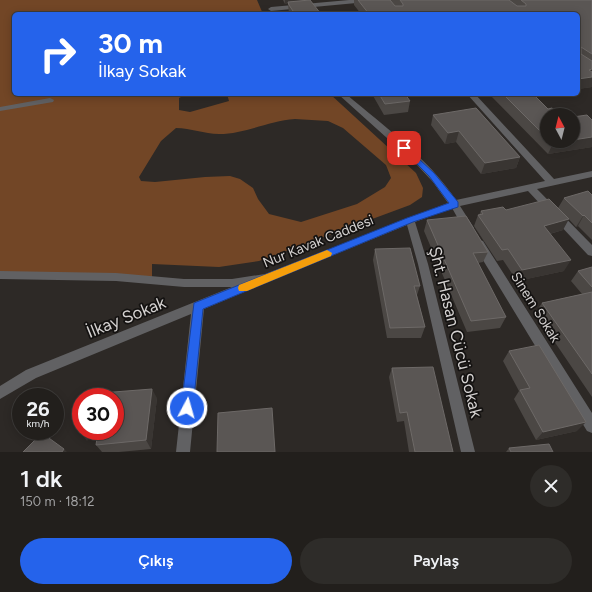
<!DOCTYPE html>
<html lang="tr">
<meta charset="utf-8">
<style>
body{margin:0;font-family:Figtree,sans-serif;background:#2e2c29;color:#f1f3f6;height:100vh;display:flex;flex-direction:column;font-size:15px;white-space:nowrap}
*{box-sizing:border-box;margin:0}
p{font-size:13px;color:#a2a2a3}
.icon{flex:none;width:22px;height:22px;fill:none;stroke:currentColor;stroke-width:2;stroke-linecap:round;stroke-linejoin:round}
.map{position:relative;height:452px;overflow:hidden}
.panel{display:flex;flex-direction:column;background:#221f1c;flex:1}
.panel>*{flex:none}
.banner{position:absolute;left:12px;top:12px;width:568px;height:84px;border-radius:6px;box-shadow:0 2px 10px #0003,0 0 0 1px #3f3d3b;background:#2563eb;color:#fff;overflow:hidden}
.needle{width:26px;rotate:353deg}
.fabs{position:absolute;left:540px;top:108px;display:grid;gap:8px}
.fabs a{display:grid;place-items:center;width:40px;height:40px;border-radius:50%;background:#221f1c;box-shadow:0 2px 10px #0003,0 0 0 1px #3f3d3b;font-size:20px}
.speed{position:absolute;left:12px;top:388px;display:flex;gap:8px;font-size:20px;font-weight:700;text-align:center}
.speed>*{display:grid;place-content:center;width:52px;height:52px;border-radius:50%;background:#221f1c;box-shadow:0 2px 10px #0003,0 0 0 1px #3f3d3b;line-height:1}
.speed small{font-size:10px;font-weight:400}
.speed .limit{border:6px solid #d22;background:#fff;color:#111}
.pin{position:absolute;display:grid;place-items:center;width:34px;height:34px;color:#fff;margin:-17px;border-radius:8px;box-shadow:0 2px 6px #0006}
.me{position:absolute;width:44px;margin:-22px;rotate:6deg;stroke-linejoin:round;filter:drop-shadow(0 0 3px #0008)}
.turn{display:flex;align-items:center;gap:14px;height:84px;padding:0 20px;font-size:18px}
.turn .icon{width:52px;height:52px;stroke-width:2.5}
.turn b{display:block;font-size:28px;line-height:34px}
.round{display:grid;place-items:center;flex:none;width:42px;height:42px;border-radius:21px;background:#2e2c29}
.head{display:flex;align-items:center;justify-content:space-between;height:68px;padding:0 20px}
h1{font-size:24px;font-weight:600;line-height:30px}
.primary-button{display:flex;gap:8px;margin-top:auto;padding:8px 20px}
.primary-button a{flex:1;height:46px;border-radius:24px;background:#2563eb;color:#fff;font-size:16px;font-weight:600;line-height:46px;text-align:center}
.primary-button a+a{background:#2e2c29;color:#f1f3f6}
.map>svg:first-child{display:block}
.green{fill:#724626;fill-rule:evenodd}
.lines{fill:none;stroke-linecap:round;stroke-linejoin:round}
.service{fill:#616163;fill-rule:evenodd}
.minor{fill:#616163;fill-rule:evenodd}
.wall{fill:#4b4744}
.shaded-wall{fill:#393532}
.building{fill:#5a5654;stroke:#6d6967}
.route{fill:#2563eb;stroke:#184099}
.slow{fill:#f59e0b}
.labels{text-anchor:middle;stroke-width:3.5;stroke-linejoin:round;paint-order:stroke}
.street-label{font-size:14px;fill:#d4d1d0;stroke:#141211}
.near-street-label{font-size:17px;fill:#d4d1d0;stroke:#141211}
</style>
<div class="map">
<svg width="592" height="452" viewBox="0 0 592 452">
<rect width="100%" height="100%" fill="#2d2926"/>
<path class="green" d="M 0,0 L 257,0 L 263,14 L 14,14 L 14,94 L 187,94 L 179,98 L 179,110 L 190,112 L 229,101 L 227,94 L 330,94 L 416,173 L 423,188 L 422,197 L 410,205 L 259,261 L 219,267 L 152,264 L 152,281 L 0,275 ZM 295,119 L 328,121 L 343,128 L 386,165 L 391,178 L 385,187 L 357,204 L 301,222 L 269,214 L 258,199 L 253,188 L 240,179 L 230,176 L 205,177 L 155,182 L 141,181 L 139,177 L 161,141 L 176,128 C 191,128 204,134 219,134 C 245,134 268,121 295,119 Z"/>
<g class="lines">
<path class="service" d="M 50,98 L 54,100 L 53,102 L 0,111 L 0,107 Z"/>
<path class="minor" d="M 349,0 L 370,0 L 367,2 L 271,11 L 268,9 L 271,7 Z
M 338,94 L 346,94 C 385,127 428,158 456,200 L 545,181 L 467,94 L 475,94 L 554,179 L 592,171 L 592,177 L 537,189 L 592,245 L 592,256 L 588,255 L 528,191 L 460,206 L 474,228 L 469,232 L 465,231 L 452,208 L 415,222 L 428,264 L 475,452 L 461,452 L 418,264 L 407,225 L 270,281 L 257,284 L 256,287 L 204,309 L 190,452 L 176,452 L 191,314 L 36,378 L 0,399 L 0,386 L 26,370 L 232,287 L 184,287 L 116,281 L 0,279 L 0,271 L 116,273 L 184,279 L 232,279 L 265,274 L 448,203 L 433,182 L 417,165 Z
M 479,240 L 483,241 L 592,413 L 592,433 L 587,431 L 475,247 L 474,244 L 475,241 Z"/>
</g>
<path class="wall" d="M 283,0 L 305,0 L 321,14 L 289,14 L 288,4 L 285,4 Z
M 354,0 L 592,0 L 592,87 L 578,89 L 578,14 L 361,14 L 354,5 Z
M 372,94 L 405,94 L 410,101 L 408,112 L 384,115 Z
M 489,94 L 533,94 L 547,115 L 547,141 L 573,141 L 592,120 L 592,147 L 548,154 Z
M 433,115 L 520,157 L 516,168 L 481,174 L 456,142 L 445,144 L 431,125 Z
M 592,195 L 592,240 L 578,226 L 576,227 L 566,216 L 563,230 L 550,234 L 564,271 L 517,281 L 503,260 L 497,261 L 474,226 L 478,215 L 479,215 L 481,211 L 558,208 L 564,198 Z
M 427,220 L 488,252 L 483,262 L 478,263 L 506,317 L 500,328 L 467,332 L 424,231 Z
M 375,249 L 420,286 L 417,295 L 425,327 L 421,338 L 387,338 L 373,260 Z
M 592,267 L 592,397 L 535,313 L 542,303 L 582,294 L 571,281 L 578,271 Z
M 509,351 L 577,431 L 536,440 L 514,399 L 519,391 L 503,361 Z
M 392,368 L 453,452 L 409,452 L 404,421 L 397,422 L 389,377 Z
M 157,398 L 151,449 L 119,452 L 102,452 L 96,445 Z
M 509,448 L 553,452 L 506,452 Z"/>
<path class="shaded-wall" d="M 285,0 L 305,0 L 288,2 L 288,4 L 285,4 Z
M 592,69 L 592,87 L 578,89 L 578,79 L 589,70 Z
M 459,131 L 456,142 L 445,144 L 448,133 Z
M 592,137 L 592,147 L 548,154 L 553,143 L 568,141 L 573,141 L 573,140 Z
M 520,157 L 516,168 L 481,174 L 485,163 Z
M 584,215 L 578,226 L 576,227 L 583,216 Z
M 569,219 L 563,230 L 538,237 L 544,226 Z
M 571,260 L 564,271 L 517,281 L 522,270 Z
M 152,389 L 157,398 L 151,449 L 146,440 Z
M 586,422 L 577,431 L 536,440 L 543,432 Z
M 81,431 L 95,431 L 87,441 L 80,432 Z
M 64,449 L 67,452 L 62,452 Z"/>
<path class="building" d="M 310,0 L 321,14 L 295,14 L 289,5 L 288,2 Z
M 358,0 L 390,0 L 395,6 L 403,6 L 403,4 L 400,0 L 509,0 L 517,6 L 526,6 L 526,4 L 521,0 L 592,0 L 592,54 L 581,47 L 581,54 L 592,61 L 592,69 L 589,70 L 592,72 L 592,77 L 578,79 L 578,14 L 369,14 Z
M 379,94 L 405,94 L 410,101 L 385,104 Z
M 503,94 L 533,94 L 548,109 L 552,108 L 560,115 L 547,115 L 547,138 Z
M 476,108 L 520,157 L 485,163 L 459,131 L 448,133 L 433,115 Z
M 587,115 L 592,120 L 592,137 L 573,140 L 573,117 Z
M 550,141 L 568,141 L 553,143 Z
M 588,191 L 592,195 L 592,223 L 584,215 L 583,216 L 564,198 Z
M 549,199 L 569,219 L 544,226 L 571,260 L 522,270 L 508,249 L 502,250 L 478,215 L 483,214 L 481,211 L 503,207 L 506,210 Z
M 466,216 L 488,252 L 473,253 L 506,317 L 471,321 L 427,220 Z
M 410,248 L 420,286 L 414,286 L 425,327 L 390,328 L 375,249 Z
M 592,267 L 592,287 L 578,271 Z
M 592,292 L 592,374 L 542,303 Z
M 539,345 L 586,422 L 543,432 L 520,390 L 530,388 L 509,351 Z
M 433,367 L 453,452 L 415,452 L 407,412 L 400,413 L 392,368 Z
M 152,389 L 146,440 L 96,445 L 98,431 L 115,431 L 115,397 L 88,397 L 88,394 Z
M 272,408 L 275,452 L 217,452 L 218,413 Z
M 42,433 L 64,449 L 62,452 L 23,452 Z
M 549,444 L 553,452 L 511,452 L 509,448 Z"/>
<path class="route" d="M 404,145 L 434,173 L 458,202 L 458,207 L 413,222 L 203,309 L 193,408 L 191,413 L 187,414 L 183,413 L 181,408 L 194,303 L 407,218 L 449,203 L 429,176 L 401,148 Z"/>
<path class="slow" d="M 327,250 L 332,253 L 331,256 L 247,291 L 239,291 L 238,288 L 239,285 Z"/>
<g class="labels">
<g class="street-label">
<text transform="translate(318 241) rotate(-22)" y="5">Nur Kavak Caddesi</text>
<text transform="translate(536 307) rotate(58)" y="5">Sinem Sokak</text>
</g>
<g class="near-street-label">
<text transform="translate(126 317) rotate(-22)" y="6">İlkay Sokak</text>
<text transform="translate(456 332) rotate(76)" y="6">Şht. Hasan Cücü Sokak</text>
</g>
</g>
</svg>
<div class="fabs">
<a><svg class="needle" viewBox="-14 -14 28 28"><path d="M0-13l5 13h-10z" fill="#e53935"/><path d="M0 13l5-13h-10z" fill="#a2a2a3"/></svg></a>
</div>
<div class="speed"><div>26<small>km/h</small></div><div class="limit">30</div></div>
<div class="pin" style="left:404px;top:148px;background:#d93025"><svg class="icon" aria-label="arrive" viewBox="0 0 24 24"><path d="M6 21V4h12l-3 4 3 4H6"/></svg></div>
<svg class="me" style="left:187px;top:408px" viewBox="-20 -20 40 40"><circle r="17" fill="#2563eb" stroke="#fff" stroke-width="3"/><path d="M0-11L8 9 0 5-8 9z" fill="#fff"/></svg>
<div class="banner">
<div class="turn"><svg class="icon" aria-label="right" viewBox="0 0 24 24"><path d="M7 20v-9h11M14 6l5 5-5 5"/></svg><div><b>30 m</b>İlkay Sokak</div></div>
</div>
</div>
<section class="panel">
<div class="head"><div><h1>1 dk</h1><p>150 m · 18:12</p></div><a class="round"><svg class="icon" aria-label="close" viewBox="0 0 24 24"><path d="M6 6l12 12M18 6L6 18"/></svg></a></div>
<div class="primary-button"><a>Çıkış</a><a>Paylaş</a></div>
</section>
